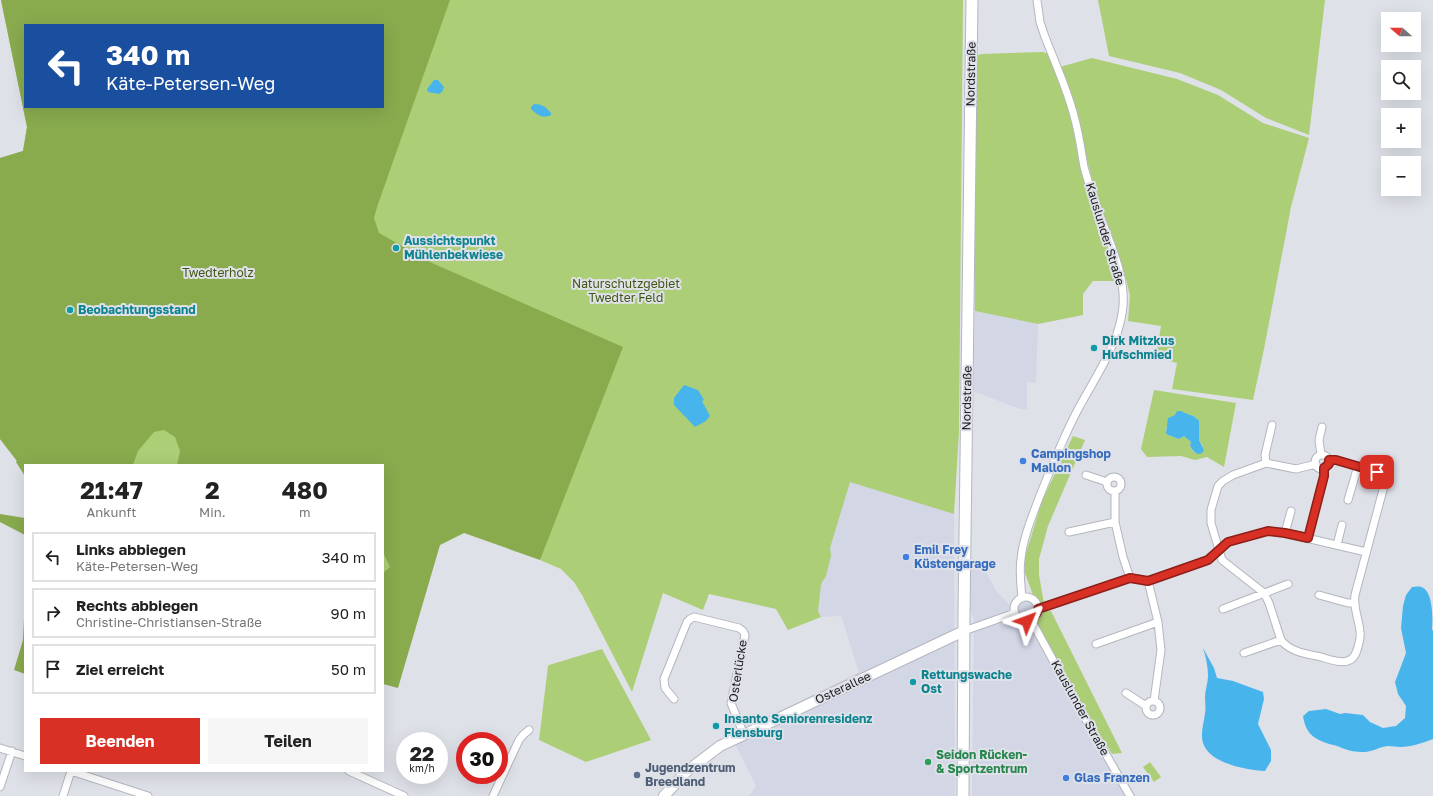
<!DOCTYPE html>
<html lang="de">
<meta charset="utf-8">
<style>
body{margin:0;font-family:"Golos Text",sans-serif;background:#f6f6f6;color:#222;height:100vh;display:flex;flex-direction:column;font-size:15px;white-space:nowrap}
*{box-sizing:border-box;margin:0}
p{font-size:13px;color:#767676}
.icon{flex:none;width:22px;height:22px;fill:none;stroke:currentColor;stroke-width:2;stroke-linecap:round;stroke-linejoin:round}
.map{position:relative;flex:1;overflow:hidden}
.panel{position:absolute;left:24px;top:464px;width:360px;height:308px;display:flex;flex-direction:column;background:#fff;border-radius:0px;box-shadow:0 4px 16px #0002}
.panel>*{flex:none}
.top-card{position:absolute;left:24px;top:24px;width:360px;height:84px;border-radius:0px;box-shadow:0 4px 16px #0002;background:#1a4fa0;color:#fff;overflow:hidden}
.needle{width:26px;rotate:290deg}
.fabs{position:absolute;left:1381px;top:12px;display:grid;gap:8px}
.fabs a{display:grid;place-items:center;width:40px;height:40px;border-radius:0px;background:#fff;box-shadow:0 4px 16px #0002;font-size:20px}
.speed{position:absolute;left:396px;top:732px;display:flex;gap:8px;font-size:20px;font-weight:700;text-align:center}
.speed>*{display:grid;place-content:center;width:52px;height:52px;border-radius:50%;background:#fff;box-shadow:0 4px 16px #0002;line-height:1}
.speed small{font-size:10px;font-weight:400}
.speed .limit{border:6px solid #d22;background:#fff;color:#111}
.pin{position:absolute;display:grid;place-items:center;width:34px;height:34px;color:#fff;margin:-17px;border-radius:8px;box-shadow:0 2px 6px #0006}
.me{position:absolute;width:44px;margin:-22px;rotate:46deg;stroke-linejoin:round;filter:drop-shadow(0 0 3px #0008)}
.turn{display:flex;align-items:center;gap:14px;height:84px;padding:0 16px;font-size:18px}
.turn .icon{width:52px;height:52px;stroke-width:2.5}
.turn b{display:block;font-size:28px;line-height:34px}
.eta{display:flex;justify-content:space-evenly;align-items:center;height:68px;text-align:center}
.eta b{font-size:24px;font-weight:700;line-height:28px}
.action{display:flex;gap:8px;margin-top:auto;padding:8px 16px}
.action a{flex:1;height:46px;border-radius:0px;background:#d93025;color:#fff;font-size:16px;font-weight:700;line-height:46px;text-align:center}
.action a+a{background:#f6f6f6;color:#222}
ul{padding:0;list-style:none}
li{display:flex;align-items:center;gap:12px;height:50px;margin:0 8px 6px;padding:0 8px;border:2px solid #e0e0e0;border-radius:0px}
li div{flex:1}
li b{display:block;font-size:15px}
li em{font-style:normal}
.map>svg:first-child{display:block}
.built{fill:#d2d6e5}
.green{fill:#acce76;fill-rule:evenodd}
.forest{fill:#89ab4e;fill-rule:evenodd}
.water{fill:#48b4ec}
.lines{fill:none;stroke-linecap:round;stroke-linejoin:round}
.street-casing{stroke:#b4b6be;stroke-width:9}
.secondary-casing{stroke:#b4b6be;stroke-width:12}
.primary-casing{stroke:#b4b6be;stroke-width:13}
.street{stroke:#fff;stroke-width:7}
.secondary{stroke:#fff;stroke-width:10}
.primary{stroke:#fff;stroke-width:11}
.route-casing{stroke:#8d1f18;stroke-width:10}
.route{stroke:#d93025;stroke-width:7}
.culture-dot{fill:#0f9aa8;stroke:#dfe1e9;stroke-width:1.5}
.shop-dot{fill:#3f7fe0;stroke:#dfe1e9;stroke-width:1.5}
.leisure-dot{fill:#2e9e5b;stroke:#dfe1e9;stroke-width:1.5}
.service-dot{fill:#5c6f8a;stroke:#dfe1e9;stroke-width:1.5}
.labels{text-anchor:middle;stroke-width:4;stroke-linejoin:round;paint-order:stroke}
.street-label{font-size:12px;fill:#1a1b1e;stroke:#dfe1e9}
.culture-label{font-size:12px;font-weight:bold;fill:#0d838f;stroke:#dfe1e9;text-anchor:start}
.park-label{font-size:12px;fill:#405513;stroke:#dfe1e9}
.shop-label{font-size:12px;font-weight:bold;fill:#366cbe;stroke:#dfe1e9;text-anchor:start}
.leisure-label{font-size:12px;font-weight:bold;fill:#27864d;stroke:#dfe1e9;text-anchor:start}
.service-label{font-size:12px;font-weight:bold;fill:#4e5e75;stroke:#dfe1e9;text-anchor:start}
</style>
<div class="map">
<svg width="1433" height="796" viewBox="0 0 1433 796">
<rect width="100%" height="100%" fill="#dfe1e9"/>
<path class="built" d="M 975,311 L 1038,324 L 1036,383 L 1027,382 L 1027,409 L 1020,409 L 973,391 Z
M 845,480 L 954,514 L 955,796 L 749,796 L 756,786 L 731,736 L 859,672 L 841,616 L 821,617 L 815,604 Z
M 971,558 L 980,560 L 996,591 L 1011,606 L 1018,596 L 1033,595 L 1041,603 L 1044,604 L 1047,611 L 1037,616 L 1080,702 L 1136,796 L 972,796 L 974,619 L 970,610 Z"/>
<path class="green" d="M 1,0 L 963,0 L 959,432 L 954,514 L 850,482 L 830,548 L 831,556 L 826,576 L 821,584 L 818,611 L 821,617 L 788,630 L 776,609 L 709,594 L 703,610 L 663,593 L 632,692 L 582,595 L 574,582 L 561,569 L 540,560 L 541,558 L 456,520 L 435,552 L 383,681 L 383,465 L 25,465 L 25,476 L 16,462 L 17,461 L 0,439 L 0,158 L 23,151 L 27,127 ZM 25,25 L 383,25 L 383,107 L 25,107 Z
M 1098,0 L 1325,0 L 1309,135 L 1266,118 L 1221,90 L 1180,73 L 1109,56 Z
M 1043,52 L 1049,54 L 1070,114 L 1079,158 L 1117,281 L 1093,281 L 1083,294 L 1083,315 L 1038,324 L 975,311 L 975,60 L 976,56 L 981,54 Z
M 1092,58 L 1177,79 L 1218,95 L 1263,123 L 1309,138 L 1291,207 L 1264,349 L 1253,400 L 1172,389 L 1177,363 L 1156,357 L 1161,326 L 1128,321 L 1130,296 L 1126,279 L 1115,244 L 1098,200 L 1088,164 L 1077,112 L 1060,67 Z
M 1154,390 L 1236,403 L 1224,467 L 1207,457 L 1195,460 L 1181,456 L 1147,457 L 1141,449 ZM 1176,414 L 1188,414 L 1197,418 L 1199,440 L 1203,447 L 1195,453 L 1192,450 L 1190,445 L 1191,442 C 1190,440 1186,437 1184,436 L 1179,439 L 1168,435 L 1166,428 Z
M 1073,436 L 1085,440 L 1048,526 L 1039,559 L 1039,575 L 1044,604 L 1041,603 L 1033,595 L 1025,573 L 1024,560 L 1042,501 Z
M 1047,611 L 1051,611 L 1122,753 L 1112,754 L 1080,702 L 1037,623 L 1037,616 Z
M 602,649 L 651,740 L 586,762 L 539,740 L 548,666 L 549,665 Z
M 1150,762 L 1161,777 L 1154,782 L 1143,767 Z"/>
<path class="forest" d="M 1,0 L 450,0 L 377,207 L 374,218 L 379,233 L 432,263 L 623,347 L 540,560 L 464,533 L 440,545 L 398,688 L 383,684 L 383,573 L 390,567 L 383,552 L 383,465 L 177,465 L 180,451 L 175,437 L 164,430 L 154,432 L 138,451 L 133,465 L 25,465 L 25,476 L 16,462 L 17,461 L 0,439 L 0,158 L 23,151 L 27,127 ZM 25,25 L 383,25 L 383,107 L 25,107 Z
M 0,514 L 25,518 L 25,535 L 0,522 Z
M 25,598 L 25,674 L 14,670 L 23,640 Z"/>
<path class="water" d="M 434,80 L 438,80 L 444,87 L 442,92 L 439,94 L 428,92 L 427,89 Z
M 534,104 C 542,104 546,107 551,113 L 551,115 C 543,119 537,115 531,109 L 531,107 Z
M 684,385 L 698,390 L 704,400 L 702,401 L 710,416 L 706,421 L 695,427 L 674,405 L 674,398 Z
M 1177,411 L 1181,411 C 1187,415 1194,414 1199,421 L 1199,440 L 1204,450 L 1202,453 L 1199,454 C 1194,453 1192,450 1190,445 L 1191,442 L 1184,436 L 1179,439 L 1168,435 L 1166,433 L 1168,418 L 1175,415 Z
M 1412,587 C 1414,587 1418,586 1421,587 C 1433,590 1433,618 1432,629 L 1433,631 L 1433,739 C 1422,743 1412,747 1400,747 C 1396,747 1392,746 1388,746 C 1379,747 1370,753 1361,752 C 1353,752 1344,749 1337,746 C 1318,741 1306,737 1303,716 L 1309,711 L 1326,709 L 1340,714 L 1345,713 L 1363,715 L 1370,722 L 1383,728 L 1396,726 L 1405,718 L 1406,706 L 1398,694 L 1395,682 L 1406,653 L 1401,628 L 1403,606 L 1406,595 Z
M 1203,648 L 1214,668 L 1217,678 L 1233,681 L 1263,692 L 1264,699 L 1258,724 L 1271,750 L 1271,761 L 1265,771 C 1247,770 1210,764 1203,743 C 1200,733 1204,723 1205,713 C 1206,708 1205,702 1205,697 C 1205,690 1208,683 1208,676 C 1208,667 1206,657 1203,648 Z"/>
<g class="lines">
<defs>
<path id="street" d="M 1321,455 L 1319,440 L 1322,427
M1315 462a7 7 0 1 1 14 0a7 7 0 1 1-14 0Z
M 1266,463 L 1265,455 L 1272,425
M 1316,464 L 1296,469 L 1266,463 L 1233,475 L 1223,481 L 1218,486 L 1211,510 L 1211,523 L 1222,560 L 1264,593 L 1269,603 L 1281,640 C 1290,652 1307,654 1321,657 C 1334,661 1352,668 1357,650 C 1359,644 1361,638 1360,632 C 1359,619 1353,608 1355,595 L 1384,486 L 1381,475 L 1377,472 L 1336,460 L 1329,460
M 1086,475 L 1107,482
M1107 484a7 7 0 1 1 14 0a7 7 0 1 1-14 0Z
M 1115,491 L 1115,522 L 1123,557 L 1130,578
M 1348,500 L 1358,466
M 1069,532 L 1115,522
M 1285,533 L 1291,511
M 1308,538 L 1324,476 L 1324,468
M 1337,545 L 1342,525
M 1148,581 L 1158,622 L 1161,650 L 1154,701
M 1319,595 L 1348,603 L 1354,603
M1014 609a12 12 0 1 1 24 0a12 12 0 1 1-24 0Z
M 1022,598 C 1021,585 1019,572 1021,559 C 1023,538 1032,517 1039,498 C 1052,466 1065,432 1082,402 C 1097,375 1117,345 1122,314 C 1129,276 1106,237 1095,201 C 1091,190 1087,178 1084,167 C 1081,150 1079,133 1074,116 C 1067,88 1054,61 1044,34 L 1040,22 L 1037,0
M 1037,609 L 1130,578 L 1148,581 L 1207,560 L 1228,542 L 1268,531 L 1285,533 L 1366,552
M 1223,609 L 1288,584
M 1031,620 L 1078,706 L 1130,796
M 964,631 L 1015,613
M 1096,644 L 1158,622
M 1244,653 L 1281,640
M 1126,693 L 1146,706
M 674,699 L 665,688 L 664,679 L 687,622 L 690,619 L 694,617 L 739,628 L 743,631 L 745,635 L 731,703 L 744,735
M1146 708a7 7 0 1 1 14 0a7 7 0 1 1-14 0Z
M 0,748 L 25,756
M 349,771 L 404,796
M 0,787 L 12,751
M 63,796 L 71,771 L 148,796
M 493,796 L 519,740 L 523,735 L 529,730"/>
<path id="secondary" d="M 664,796 L 686,772 L 720,746 L 964,631"/>
<path id="primary" d="M 963,796 L 964,613 L 972,0"/>
</defs>
<use href="#street" class="street-casing"/>
<use href="#secondary" class="secondary-casing"/>
<use href="#primary" class="primary-casing"/>
<use href="#street" class="street"/>
<use href="#secondary" class="secondary"/>
<use href="#primary" class="primary"/>
</g>
<g class="lines">
<defs>
<path id="route" d="M 1027,621 C 1033,619 1037,615 1038,609 L 1130,578 L 1148,581 L 1208,560 L 1228,542 L 1268,531 L 1285,533 L 1308,538 L 1324,476 L 1324,468 L 1329,464 L 1329,460 L 1336,460 L 1377,472"/>
</defs>
<use href="#route" class="route-casing"/>
<use href="#route" class="route"/>
</g>
<g class="culture-dot">
<circle cx="396" cy="248" r="4"/>
<circle cx="70" cy="310" r="4"/>
<circle cx="1094" cy="348" r="4"/>
<circle cx="913" cy="682" r="4"/>
<circle cx="716" cy="726" r="4"/>
</g>
<g class="shop-dot">
<circle cx="1023" cy="461" r="4"/>
<circle cx="906" cy="557" r="4"/>
<circle cx="1066" cy="778" r="4"/>
</g>
<circle class="leisure-dot" cx="928" cy="762" r="4"/>
<circle class="service-dot" cx="637" cy="775" r="4"/>
<g class="labels">
<g class="street-label">
<text transform="translate(971 74) rotate(-89)" y="4">Nordstraße</text>
<text transform="translate(1105 234) rotate(73)" y="4">Kauslunder Straße</text>
<text transform="translate(967 398) rotate(-89)" y="4">Nordstraße</text>
<text transform="translate(738 671) rotate(-81)" y="4">Osterlücke</text>
<text transform="translate(843 688) rotate(-25)" y="4">Osterallee</text>
<text transform="translate(1080 708) rotate(61)" y="4">Kauslunder Straße</text>
</g>
<g class="culture-label">
<text x="404" y="245">Aussichtspunkt<tspan x="404" dy="14">Mühlenbekwiese</tspan></text>
<text x="78" y="314">Beobachtungsstand</text>
<text x="1102" y="345">Dirk Mitzkus<tspan x="1102" dy="14">Hufschmied</tspan></text>
<text x="921" y="679">Rettungswache<tspan x="921" dy="14">Ost</tspan></text>
<text x="724" y="723">Insanto Seniorenresidenz<tspan x="724" dy="14">Flensburg</tspan></text>
</g>
<g class="park-label">
<text x="218" y="277">Twedterholz</text>
<text x="626" y="288">Naturschutzgebiet<tspan x="626" dy="14">Twedter Feld</tspan></text>
</g>
<g class="shop-label">
<text x="1031" y="458">Campingshop<tspan x="1031" dy="14">Mallon</tspan></text>
<text x="914" y="554">Emil Frey<tspan x="914" dy="14">Küstengarage</tspan></text>
<text x="1074" y="782">Glas Franzen</text>
</g>
<g class="leisure-label">
<text x="936" y="759">Seidon Rücken-<tspan x="936" dy="14">&amp; Sportzentrum</tspan></text>
</g>
<g class="service-label">
<text x="645" y="772">Jugendzentrum<tspan x="645" dy="14">Breedland</tspan></text>
</g>
</g>
</svg>
<div class="fabs">
<a><svg class="needle" viewBox="-14 -14 28 28"><path d="M0-13l5 13h-10z" fill="#e53935"/><path d="M0 13l5-13h-10z" fill="#767676"/></svg></a>
<a><svg class="icon" aria-label="search" viewBox="0 0 24 24"><circle cx="10" cy="10" r="6"/><path d="M15 15l6 6"/></svg></a>
<a>+</a>
<a>−</a>
</div>
<div class="speed"><div>22<small>km/h</small></div><div class="limit">30</div></div>
<div class="pin" style="left:1377px;top:472px;background:#d93025"><svg class="icon" aria-label="arrive" viewBox="0 0 24 24"><path d="M6 21V4h12l-3 4 3 4H6"/></svg></div>
<svg class="me" style="left:1027px;top:621px" viewBox="-20 -20 40 40"><path d="M0-17L14 15 0 8-14 15z" fill="#d93025" stroke="#fff" stroke-width="4"/></svg>
<div class="top-card">
<div class="turn"><svg class="icon" aria-label="left" viewBox="0 0 24 24"><path d="M17 20v-9H6M10 6l-5 5 5 5"/></svg><div><b>340 m</b>Käte-Petersen-Weg</div></div>
</div>
<section class="panel">
<div class="eta">
<div><b>21:47</b><p>Ankunft</p></div>
<div><b>2</b><p>Min.</p></div>
<div><b>480</b><p>m</p></div>
</div>
<ul>
<li><svg class="icon" aria-label="left" viewBox="0 0 24 24"><path d="M17 20v-9H6M10 6l-5 5 5 5"/></svg><div><b>Links abbiegen</b><p>Käte-Petersen-Weg</p></div><em>340 m</em></li>
<li><svg class="icon" aria-label="right" viewBox="0 0 24 24"><path d="M7 20v-9h11M14 6l5 5-5 5"/></svg><div><b>Rechts abbiegen</b><p>Christine-Christiansen-Straße</p></div><em>90 m</em></li>
<li><svg class="icon" aria-label="arrive" viewBox="0 0 24 24"><path d="M6 21V4h12l-3 4 3 4H6"/></svg><div><b>Ziel erreicht</b></div><em>50 m</em></li>
</ul>
<div class="action"><a>Beenden</a><a>Teilen</a></div>
</section>
</div>
